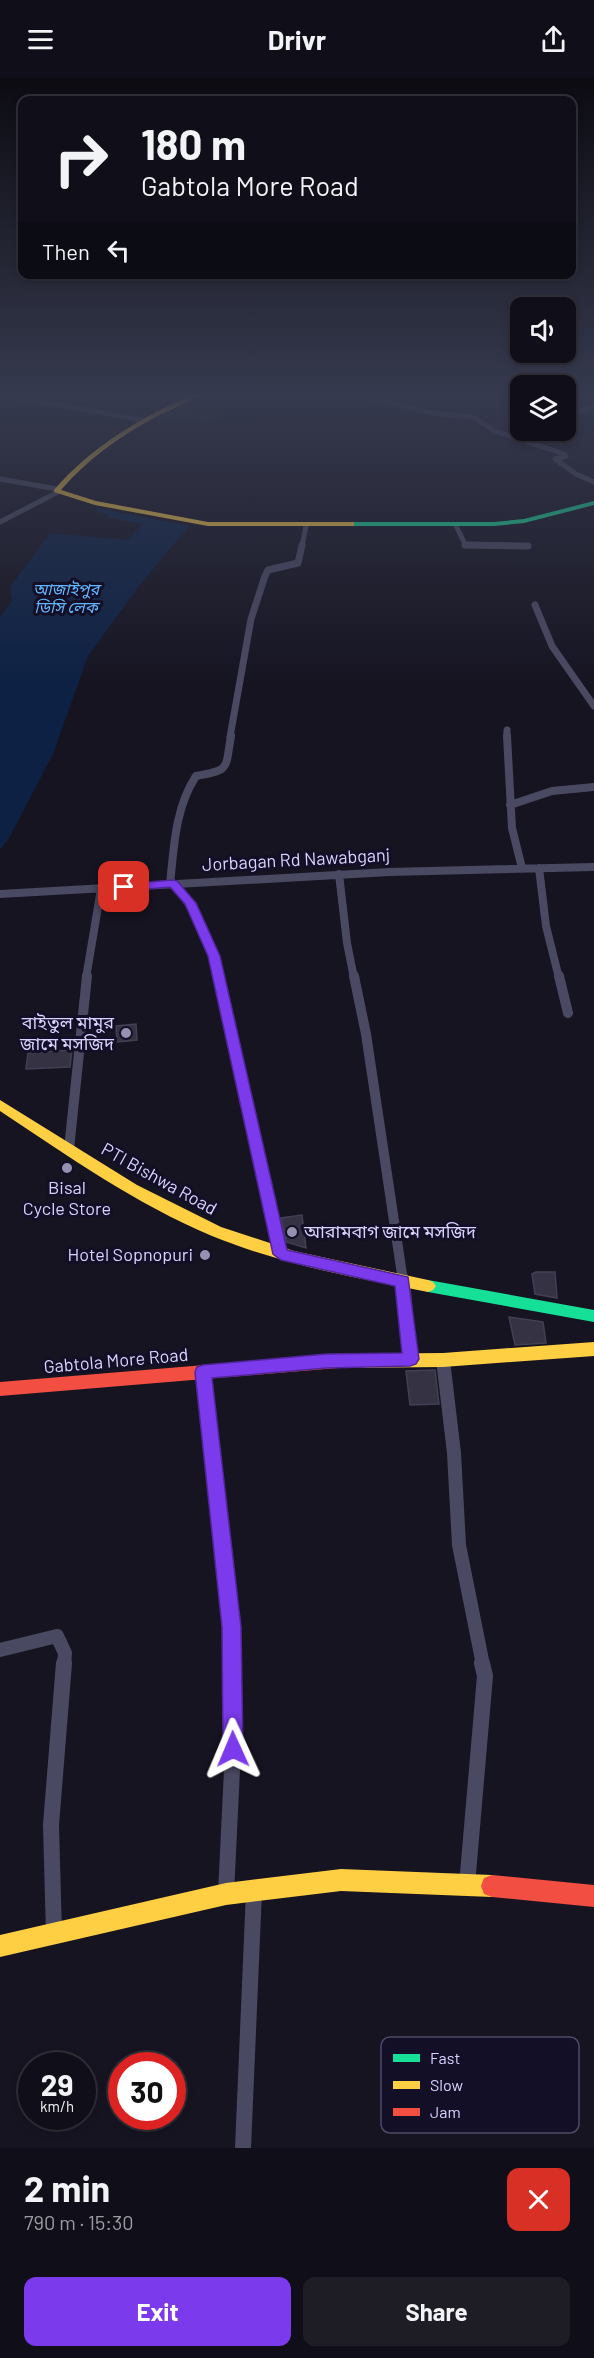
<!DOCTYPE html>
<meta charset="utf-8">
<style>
body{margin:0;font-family:Barlow,"Noto Sans Bengali",sans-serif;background:#1e1d26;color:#f1f3f6;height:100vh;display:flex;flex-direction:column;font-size:22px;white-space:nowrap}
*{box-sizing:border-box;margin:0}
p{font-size:20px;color:#9c9ca2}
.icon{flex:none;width:33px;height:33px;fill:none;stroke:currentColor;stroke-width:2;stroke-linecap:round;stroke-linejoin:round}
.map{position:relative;height:2070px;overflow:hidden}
.details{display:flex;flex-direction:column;background:#100f19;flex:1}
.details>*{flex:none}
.banner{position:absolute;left:18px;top:18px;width:558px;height:183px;border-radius:12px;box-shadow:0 3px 9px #0003,0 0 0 2px #302f38;background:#100f19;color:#f1f3f6;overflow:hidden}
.tools{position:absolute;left:510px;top:219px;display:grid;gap:12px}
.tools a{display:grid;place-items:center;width:66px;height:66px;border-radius:12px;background:#100f19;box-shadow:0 3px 9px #0003,0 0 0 2px #302f38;font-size:30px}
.speed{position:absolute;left:18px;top:1974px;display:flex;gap:12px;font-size:30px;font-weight:700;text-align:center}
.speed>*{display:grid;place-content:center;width:78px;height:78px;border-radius:50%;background:#100f19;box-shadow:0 3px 9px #0003,0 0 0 2px #302f38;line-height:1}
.speed small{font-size:15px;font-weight:400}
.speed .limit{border:9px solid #d22;background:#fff;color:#111}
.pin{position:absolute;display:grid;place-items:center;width:51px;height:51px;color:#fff;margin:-26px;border-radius:12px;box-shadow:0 3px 9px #0006}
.me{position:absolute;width:66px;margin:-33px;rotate:359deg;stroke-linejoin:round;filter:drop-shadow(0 0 4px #0008)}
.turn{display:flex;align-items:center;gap:21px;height:126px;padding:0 24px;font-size:27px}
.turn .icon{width:78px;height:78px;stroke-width:2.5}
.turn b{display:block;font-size:42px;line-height:51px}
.then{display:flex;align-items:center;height:57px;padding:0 24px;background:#0003;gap:12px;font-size:22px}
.round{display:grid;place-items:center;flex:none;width:63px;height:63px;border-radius:12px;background:#1e1d26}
.overview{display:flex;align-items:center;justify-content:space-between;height:102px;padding:0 24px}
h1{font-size:36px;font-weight:700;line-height:45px}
.primary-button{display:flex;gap:12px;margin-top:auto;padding:12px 24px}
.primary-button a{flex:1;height:69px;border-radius:12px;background:#7c3aed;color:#fff;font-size:24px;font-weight:700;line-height:69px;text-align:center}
.primary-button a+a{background:#1e1d26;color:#f1f3f6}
header{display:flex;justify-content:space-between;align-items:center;height:78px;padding:0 24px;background:#100f19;font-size:27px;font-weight:700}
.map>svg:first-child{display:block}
.green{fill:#132c2d}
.water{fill:#0d2144}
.building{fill:#343243;stroke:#433f54;stroke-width:1.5}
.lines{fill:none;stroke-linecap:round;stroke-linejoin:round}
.street-far5{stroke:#4a4962;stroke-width:5}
.street-far4{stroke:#4a4962;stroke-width:7}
.street-far3{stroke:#4a4962;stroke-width:8}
.street-far2{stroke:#4a4962;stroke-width:10}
.street-far1{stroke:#4a4962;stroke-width:14}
.street{stroke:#4a4962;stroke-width:16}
.fast{fill:#16e098;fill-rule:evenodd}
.slow{fill:#ffcf43;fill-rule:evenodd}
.jam{fill:#f24e42;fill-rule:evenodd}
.route{fill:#7c3aed;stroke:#51269a;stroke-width:1.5}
.poi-dot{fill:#9591b1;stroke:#130f26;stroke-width:2}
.labels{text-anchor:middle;stroke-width:6;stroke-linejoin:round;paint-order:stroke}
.far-water-label{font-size:16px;font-style:italic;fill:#62b6ff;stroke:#130f26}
.street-label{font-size:18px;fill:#d9d4ff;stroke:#130f26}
.poi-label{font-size:18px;fill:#d9d4ff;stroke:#130f26;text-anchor:end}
.key{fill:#130f26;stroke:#4e4a67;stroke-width:1.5}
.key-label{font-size:16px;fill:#d9d4ff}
</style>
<header><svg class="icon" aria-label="menu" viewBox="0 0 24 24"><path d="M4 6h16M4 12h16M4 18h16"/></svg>Drivr<svg class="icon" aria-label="share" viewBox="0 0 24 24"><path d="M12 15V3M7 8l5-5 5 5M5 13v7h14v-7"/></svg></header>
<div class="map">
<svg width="594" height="2070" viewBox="0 0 594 2070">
<rect width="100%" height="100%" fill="#161421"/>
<path class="green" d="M 180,329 L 225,337 L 203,346 L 174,341 L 165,345 L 154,342 Z"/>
<path class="water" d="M 98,430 L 189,448 L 139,508 L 88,578 L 53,676 L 9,760 L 0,772 L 0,539 L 12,523 L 10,509 L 50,455 L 128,462 L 142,446 L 109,440 L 107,436 L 94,433 Z"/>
<path class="building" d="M 136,946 L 137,962 L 117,964 L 116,948 Z
M 72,972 L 70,989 L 26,991 L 28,975 Z
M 302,1137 L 306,1170 L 286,1164 L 281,1140 Z
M 536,1194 L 555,1194 L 557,1220 L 535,1216 L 532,1196 Z
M 509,1239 L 543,1244 L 546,1265 L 515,1267 Z
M 435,1292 L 439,1326 L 410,1327 L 406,1293 Z"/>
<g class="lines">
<path class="street-far5" d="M 3,317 L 143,342
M 363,317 L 432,335 L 473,339 L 495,353 L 564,376 L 566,378 L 555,381 L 576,396 L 594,404
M 577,335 L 594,328
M 0,401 L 57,411
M 0,444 L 58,414
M 456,448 L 466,468
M 302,468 L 306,448
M 501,468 L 528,468"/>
<path class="street-far4" d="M 465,467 L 528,468
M 535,527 L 552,568 L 594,628
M 507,652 L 507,659
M 230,659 L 251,541 L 265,498 L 268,492 L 298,485 L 302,467"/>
<path class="street-far3" d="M 507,658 L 512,750 L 522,790
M 510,727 L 552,713 L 594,709
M 539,790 L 546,848 L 559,900
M 339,796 L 347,865 L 354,900
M 173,805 C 196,832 211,865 219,900
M 170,806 C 174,769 175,730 196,698 C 231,692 225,691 231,658
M 0,816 L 389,794 L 594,789
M 86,900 L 101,811"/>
<path class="street-far2" d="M 219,898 L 281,1176
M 354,898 L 366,956 L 403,1203
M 559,898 L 568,935
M 69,1071 L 87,898"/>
<path class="street-far1" d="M 403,1202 L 410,1281
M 443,1282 L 454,1375 L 459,1467 L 483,1587
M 203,1294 L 232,1549 L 232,1587
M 0,1572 L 57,1558 L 65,1575 L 64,1587"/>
<path class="street" d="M 467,1807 L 485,1598 L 482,1585
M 226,1816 L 233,1671 L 232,1585
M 54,1856 L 51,1747 L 64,1585
M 243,2070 L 254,1813"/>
<path class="fast" d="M 594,423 L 594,427 L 524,445 L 494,448 L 351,448 L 347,446 L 351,444 L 494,444 L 524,441 Z
M 428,1202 L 594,1232 L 594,1244 L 428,1214 L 423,1212 L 420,1208 L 423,1204 Z"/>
<path class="slow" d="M 191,317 L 198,317 C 185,327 167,333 152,341 C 117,360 87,382 61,412 L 96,423 L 208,444 L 354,444 L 354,448 L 208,448 L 95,427 L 54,414 L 54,412 C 92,368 139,341 191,317 Z
M 0,1022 L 137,1107 L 221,1149 L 294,1173 L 428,1202 L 433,1204 L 436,1208 L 433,1212 L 428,1214 C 355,1200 281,1186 212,1158 C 136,1126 68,1078 0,1033 Z
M 594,1264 L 594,1278 L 443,1289 L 338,1290 L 332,1288 L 330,1283 L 332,1278 L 338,1276 L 443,1275 Z
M 341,1791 L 492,1797 L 500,1800 L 503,1808 L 500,1816 L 492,1819 L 341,1813 L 226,1827 L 0,1879 L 0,1857 L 226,1805 Z"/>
<path class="jam" d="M 338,1276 L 344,1278 L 346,1283 L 344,1288 L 338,1290 L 0,1318 L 0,1304 Z
M 492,1797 L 594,1807 L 594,1829 L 492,1819 L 484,1816 L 481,1808 L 484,1800 Z"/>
</g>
<linearGradient id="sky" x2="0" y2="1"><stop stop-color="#0c0b12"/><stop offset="0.52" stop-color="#363a4e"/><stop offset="1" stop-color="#363a4e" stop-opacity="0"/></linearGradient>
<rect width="594" height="607" fill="url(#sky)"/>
<path class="route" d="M 173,802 L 177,803 L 196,825 L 220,878 L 287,1172 L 408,1199 L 419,1281 L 416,1286 L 410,1288 L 326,1290 L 212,1300 L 241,1549 L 243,1671 L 240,1678 L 233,1681 L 226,1678 L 223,1671 L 222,1549 L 195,1294 L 197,1289 L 203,1287 L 326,1276 L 402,1275 L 395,1208 L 281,1182 L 273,1176 L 208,878 L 185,826 L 170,809 L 124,813 L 118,809 L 124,806 Z"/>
<g class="poi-dot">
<circle cx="126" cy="955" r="6"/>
<circle cx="67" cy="1090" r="6"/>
<circle cx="292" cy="1154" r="6"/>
<circle cx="205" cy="1177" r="6"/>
</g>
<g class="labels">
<g class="far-water-label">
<text x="66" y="517">আজাইপুর<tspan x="66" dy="18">ডিসি লেক</tspan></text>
</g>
<g class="street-label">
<text transform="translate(296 782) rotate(-3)" y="6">Jorbagan Rd Nawabganj</text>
<text transform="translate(159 1101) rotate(29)" y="6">PTI Bishwa Road</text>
<text transform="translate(116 1283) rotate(-5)" y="6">Gabtola More Road</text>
</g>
<g class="poi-label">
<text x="114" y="951">বাইতুল মামুর<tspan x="114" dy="21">জামে মসজিদ</tspan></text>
<text x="67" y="1116" text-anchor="middle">Bisal<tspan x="67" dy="21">Cycle Store</tspan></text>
<text x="304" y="1160" text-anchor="start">আরামবাগ জামে মসজিদ</text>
<text x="193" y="1183">Hotel Sopnopuri</text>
</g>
</g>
<rect x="381" y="1959" width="198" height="96" rx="9" class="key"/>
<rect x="393" y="1976" width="27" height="8" fill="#16e098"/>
<rect x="393" y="2003" width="27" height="8" fill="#ffcf43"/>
<rect x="393" y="2030" width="27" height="8" fill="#f24e42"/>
<g class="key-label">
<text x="430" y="1986">Fast</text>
<text x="430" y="2013">Slow</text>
<text x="430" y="2040">Jam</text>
</g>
</svg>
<div class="tools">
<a><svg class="icon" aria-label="sound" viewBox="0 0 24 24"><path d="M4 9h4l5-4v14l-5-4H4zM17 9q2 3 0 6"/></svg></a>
<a><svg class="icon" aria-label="layers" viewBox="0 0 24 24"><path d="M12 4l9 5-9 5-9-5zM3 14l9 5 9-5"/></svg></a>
</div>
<div class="speed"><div>29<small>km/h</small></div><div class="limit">30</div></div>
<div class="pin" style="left:124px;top:809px;background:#d93025"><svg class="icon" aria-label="arrive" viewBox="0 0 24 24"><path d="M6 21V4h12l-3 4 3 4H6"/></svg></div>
<svg class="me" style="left:233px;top:1671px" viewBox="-20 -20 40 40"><path d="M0-17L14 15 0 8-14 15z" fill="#7c3aed" stroke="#fff" stroke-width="4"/></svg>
<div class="banner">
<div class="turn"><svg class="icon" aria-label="right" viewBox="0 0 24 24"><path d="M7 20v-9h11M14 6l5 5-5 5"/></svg><div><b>180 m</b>Gabtola More Road</div></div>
<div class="then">Then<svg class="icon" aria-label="left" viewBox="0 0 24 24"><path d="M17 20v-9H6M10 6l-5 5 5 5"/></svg></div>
</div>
</div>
<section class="details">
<div class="overview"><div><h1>2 min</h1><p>790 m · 15:30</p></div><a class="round" style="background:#d93025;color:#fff"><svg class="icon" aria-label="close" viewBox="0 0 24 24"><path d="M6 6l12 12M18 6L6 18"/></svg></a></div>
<div class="primary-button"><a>Exit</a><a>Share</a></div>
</section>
